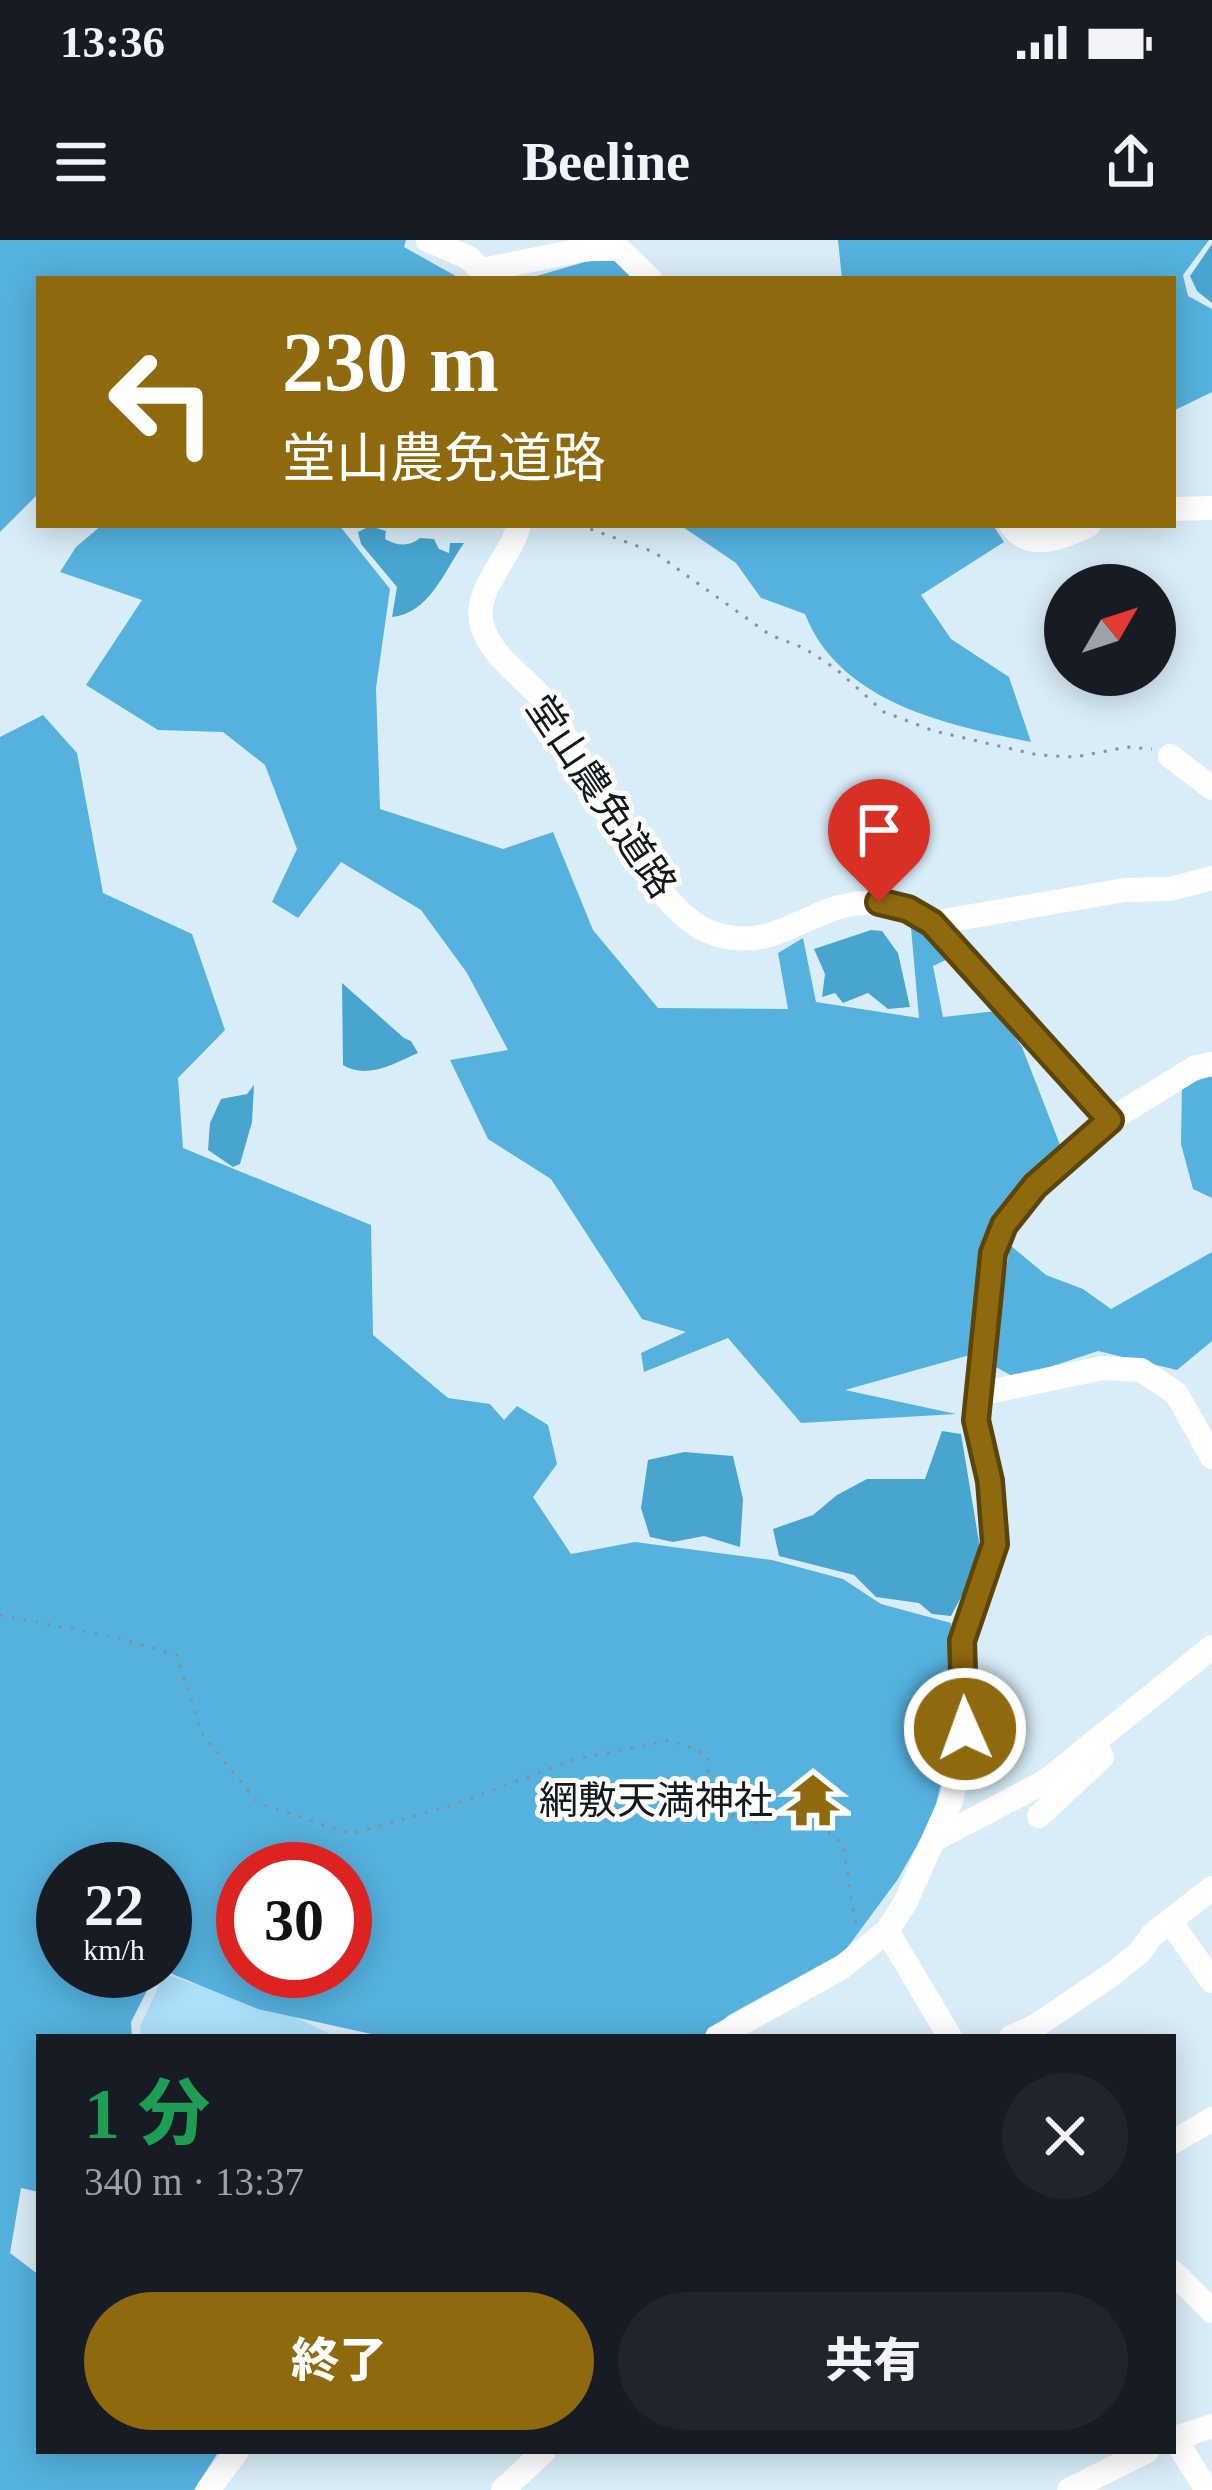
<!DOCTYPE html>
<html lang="ja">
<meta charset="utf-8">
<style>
body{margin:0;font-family:"Times New Roman","Noto Sans JP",serif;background:#20242c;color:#f1f3f6;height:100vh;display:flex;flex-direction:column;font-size:45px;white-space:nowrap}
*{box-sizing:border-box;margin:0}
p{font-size:39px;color:#9ea1a6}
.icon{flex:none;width:66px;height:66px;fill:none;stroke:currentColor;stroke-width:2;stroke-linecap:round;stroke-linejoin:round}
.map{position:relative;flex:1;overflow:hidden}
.sheet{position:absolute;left:36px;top:1794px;width:1140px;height:420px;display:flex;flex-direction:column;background:#171b24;border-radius:0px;box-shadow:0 6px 30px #0003}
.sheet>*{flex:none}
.banner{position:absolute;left:36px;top:36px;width:1140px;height:252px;border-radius:0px;box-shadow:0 6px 30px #0003;background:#8f690e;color:#fff;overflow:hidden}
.needle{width:78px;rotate:51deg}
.controls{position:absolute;left:1044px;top:324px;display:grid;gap:24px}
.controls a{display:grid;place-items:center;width:132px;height:132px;border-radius:50%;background:#171b24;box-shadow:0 6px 30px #0003;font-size:60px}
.speed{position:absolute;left:36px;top:1602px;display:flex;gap:24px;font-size:60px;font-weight:700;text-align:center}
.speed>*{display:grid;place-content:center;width:156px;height:156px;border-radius:50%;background:#171b24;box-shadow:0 6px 30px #0003;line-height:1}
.speed small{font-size:30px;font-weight:400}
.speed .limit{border:18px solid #d22;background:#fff;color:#111}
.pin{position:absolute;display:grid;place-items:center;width:102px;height:102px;color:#fff;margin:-123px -51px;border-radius:50% 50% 50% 0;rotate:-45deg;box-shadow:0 0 12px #0007}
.pin .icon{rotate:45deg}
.me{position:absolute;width:132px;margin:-66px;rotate:358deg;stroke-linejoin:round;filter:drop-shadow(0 0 9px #0008)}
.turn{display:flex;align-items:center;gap:42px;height:252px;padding:0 48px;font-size:54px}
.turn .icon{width:156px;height:156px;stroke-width:2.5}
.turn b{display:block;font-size:84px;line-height:102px}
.round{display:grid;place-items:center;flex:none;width:126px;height:126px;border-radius:63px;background:#20242c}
.overview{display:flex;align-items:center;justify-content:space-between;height:204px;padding:0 48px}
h1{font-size:72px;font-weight:800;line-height:90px;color:#1e9e55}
.action{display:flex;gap:24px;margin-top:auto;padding:24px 48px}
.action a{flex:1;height:138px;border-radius:72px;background:#8f690e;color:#fff;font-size:48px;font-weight:800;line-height:138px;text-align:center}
.action a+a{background:#20242c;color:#f1f3f6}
.status{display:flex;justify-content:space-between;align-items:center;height:84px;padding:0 60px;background:#171b24;direction:ltr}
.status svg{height:33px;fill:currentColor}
header{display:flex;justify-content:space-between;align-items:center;height:156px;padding:0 48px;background:#171b24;font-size:54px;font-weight:800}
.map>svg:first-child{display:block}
.green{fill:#ade0fb}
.forest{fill:#55b1de;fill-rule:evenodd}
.water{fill:#47a5d0}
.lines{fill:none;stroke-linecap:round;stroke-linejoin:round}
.path{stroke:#84929a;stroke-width:3;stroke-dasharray:3 9;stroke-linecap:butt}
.street{stroke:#fff;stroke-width:24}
.route-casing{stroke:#5d4409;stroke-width:30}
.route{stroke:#8f690e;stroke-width:21}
.labels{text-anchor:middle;stroke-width:10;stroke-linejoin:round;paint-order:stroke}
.street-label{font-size:39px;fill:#12181c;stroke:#fff}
.poi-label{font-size:39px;fill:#12181c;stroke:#fff;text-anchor:end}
</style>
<div class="status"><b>13:36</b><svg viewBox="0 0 49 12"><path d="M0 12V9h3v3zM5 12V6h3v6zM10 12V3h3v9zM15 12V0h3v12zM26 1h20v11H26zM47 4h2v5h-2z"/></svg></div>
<header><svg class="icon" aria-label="menu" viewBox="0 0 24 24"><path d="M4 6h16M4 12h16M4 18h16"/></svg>Beeline<svg class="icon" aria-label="share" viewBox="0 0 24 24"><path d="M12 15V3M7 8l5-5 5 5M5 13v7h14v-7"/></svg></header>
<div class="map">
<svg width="1212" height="2250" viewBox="0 0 1212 2250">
<rect width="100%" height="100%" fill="#d9edf8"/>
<path class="green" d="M 164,1734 L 287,1773 L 336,1797 L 141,1797 L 140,1787 Z"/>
<path class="forest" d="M 0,0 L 406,0 L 404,7 L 461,39 L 39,39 L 39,253 L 0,292 Z
M 838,0 L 1209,0 L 1183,35 L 1188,56 L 1212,69 L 1212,152 L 1173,171 L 1173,39 L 842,39 Z
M 617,18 L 641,39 L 526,39 L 585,22 Z
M 102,285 L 339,285 L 390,349 L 376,448 L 380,569 L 503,609 L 553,592 L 593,690 L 658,768 L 788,769 L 778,713 L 803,698 L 816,762 L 919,778 L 911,688 L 931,695 L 950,718 L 933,726 L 943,777 L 996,771 L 1022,807 L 1062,910 L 1008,963 L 977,1113 L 845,1150 L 956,1174 L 801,1183 L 728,1098 L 644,1132 L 641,1113 L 686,1092 L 642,1079 L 551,939 L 488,899 L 450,820 L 508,810 L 467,733 L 421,670 L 341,622 L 298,678 L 272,662 L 297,609 L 265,525 L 223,492 L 158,490 L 86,445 L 142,360 L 60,332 L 76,307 Z
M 680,285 L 993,285 L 1004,302 L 921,355 L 951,399 L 1009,437 L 1031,502 C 947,485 840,463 805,374 L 761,358 L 736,323 Z
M 43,475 L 77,513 L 103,653 L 192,694 L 225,790 L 178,838 L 183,908 L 371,985 L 373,1095 L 448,1158 L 490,1164 L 504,1180 L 517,1166 L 548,1185 L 557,1224 L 533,1257 L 571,1314 L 635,1302 L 772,1320 L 843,1339 L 881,1364 L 951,1383 L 955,1486 L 933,1577 L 898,1639 L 844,1712 L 729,1775 L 702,1797 L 385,1797 L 258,1769 L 165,1731 L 165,1629 L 63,1629 L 63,1731 L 157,1731 L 131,1782 L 132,1797 L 39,1797 L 39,1952 L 21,1948 L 10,2013 L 39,2035 L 39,2211 L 219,2211 L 194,2250 L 0,2250 L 0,497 ZM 243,1629 L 345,1629 L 345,1731 L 243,1731 Z
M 1212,836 L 1212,958 L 1193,949 L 1181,904 L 1182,845 Z
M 1010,1005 L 1046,1035 L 1083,1049 L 1111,1069 L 1212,1012 L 1212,1101 L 1177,1130 L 1098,1111 L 1016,1138 L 992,1125 Z"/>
<path class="water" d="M 1212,4 L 1212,63 L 1197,51 L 1190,36 Z
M 370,286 L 386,291 L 385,299 C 397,306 409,307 420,298 L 434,299 L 439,309 L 449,313 L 450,303 L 464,303 C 445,330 429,374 392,377 L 397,347 L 361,304 L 358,292 Z
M 871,690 L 882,691 L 898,713 L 910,767 L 888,769 L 868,753 L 843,763 L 835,753 L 822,757 L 825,734 L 814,709 Z
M 342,743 L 404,798 L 411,801 L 418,813 C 395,823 367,840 343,825 Z
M 254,845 L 252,882 L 240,924 L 233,927 L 208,910 L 210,883 L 221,859 L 247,854 Z
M 942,1191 L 961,1194 L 979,1302 L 977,1327 L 951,1376 L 932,1374 L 919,1363 L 876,1357 L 854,1335 L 779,1316 L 773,1289 L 813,1275 L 837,1255 L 867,1239 L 925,1239 Z
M 684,1212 L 733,1216 L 743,1259 L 740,1307 L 704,1296 L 673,1302 L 650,1297 L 641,1268 L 648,1220 Z"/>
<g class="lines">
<path class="path" d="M 579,285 L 654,312 L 770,395 L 804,408 L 836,429 L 884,472 L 934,491 L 1038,515 L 1075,517 L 1127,507 L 1152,509
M 0,1375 L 114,1397 L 177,1415 L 201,1492 L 258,1563 L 351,1594 L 453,1565 L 576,1519 L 671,1500 L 707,1514 L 712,1569 L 759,1584 L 801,1570 L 843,1604 L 856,1689"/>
<path class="street" d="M 428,0 L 469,18 L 489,39
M 482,30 L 587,9 L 619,9 L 650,39
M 1173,269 L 1212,268
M 519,285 C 511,318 472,350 482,385 C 491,418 525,436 545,462 C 560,481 569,505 580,526 C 606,572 664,679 715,694 C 800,720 827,623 932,683 L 1110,880 L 1035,946 L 1004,985 L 993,1013 L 977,1180 L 990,1241 L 995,1304 L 962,1401 L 965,1489 L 952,1558 L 905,1663 L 887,1691 L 841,1728 L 717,1797
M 1011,285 C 1031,312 1064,297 1089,285
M 1170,516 L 1212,548
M 932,683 L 1125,650 L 1170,649 L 1212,638
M 1110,880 L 1196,827 L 1212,824
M 979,1154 L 1102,1128 L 1141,1130 L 1176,1153 L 1212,1217
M 1039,1576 L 1102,1517 L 1095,1503
M 934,1600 L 1046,1541 L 1212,1407
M 1170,1681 L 1212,1741
M 887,1691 L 950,1797
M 1011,1797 L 1036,1786 L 1114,1733 L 1140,1712 L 1152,1695 L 1212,1648
M 1173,1902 L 1212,1879
M 1173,2032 L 1212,2071
M 1173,2196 L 1207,2250
M 1173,2199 L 1212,2186
M 208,2250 L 237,2211
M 503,2250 L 544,2211
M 1069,2250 L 1147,2211"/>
</g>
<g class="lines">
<defs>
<path id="route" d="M 879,662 L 908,669 L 932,683 L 1110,880 L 1035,946 L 1004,985 L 993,1013 L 976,1180 L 990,1241 L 995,1304 L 962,1401 L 965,1489"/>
</defs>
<use href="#route" class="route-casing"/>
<use href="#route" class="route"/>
</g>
<defs>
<symbol id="temple-bare" viewBox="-9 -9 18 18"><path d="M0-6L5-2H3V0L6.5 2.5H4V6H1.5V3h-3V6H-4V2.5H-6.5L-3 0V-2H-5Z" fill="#8f690e" stroke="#fff" stroke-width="2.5" paint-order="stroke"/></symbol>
</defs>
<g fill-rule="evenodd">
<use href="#temple-bare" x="775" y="1522" width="76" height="76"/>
</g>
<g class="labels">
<g class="street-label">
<text transform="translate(602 556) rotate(56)" y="14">堂山農免道路</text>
</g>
<g class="poi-label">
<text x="773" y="1574">網敷天満神社</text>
</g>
</g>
</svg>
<div class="controls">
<a><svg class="needle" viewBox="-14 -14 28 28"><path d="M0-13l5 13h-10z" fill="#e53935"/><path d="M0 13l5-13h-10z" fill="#9ea1a6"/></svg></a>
</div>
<div class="speed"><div>22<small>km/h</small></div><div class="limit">30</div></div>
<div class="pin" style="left:879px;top:662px;background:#d93025"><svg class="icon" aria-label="arrive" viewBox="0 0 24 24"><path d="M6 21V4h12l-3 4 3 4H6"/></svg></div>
<svg class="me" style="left:965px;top:1489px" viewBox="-20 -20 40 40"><circle r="17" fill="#8f690e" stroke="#fff" stroke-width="3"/><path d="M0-11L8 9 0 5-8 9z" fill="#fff"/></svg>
<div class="banner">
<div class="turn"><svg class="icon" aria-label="left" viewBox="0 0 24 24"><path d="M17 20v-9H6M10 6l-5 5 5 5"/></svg><div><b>230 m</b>堂山農免道路</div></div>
</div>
<section class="sheet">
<div class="overview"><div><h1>1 分</h1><p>340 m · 13:37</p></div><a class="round"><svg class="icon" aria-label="close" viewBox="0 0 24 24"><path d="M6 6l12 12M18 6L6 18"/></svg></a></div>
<div class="action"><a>終了</a><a>共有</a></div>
</section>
</div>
